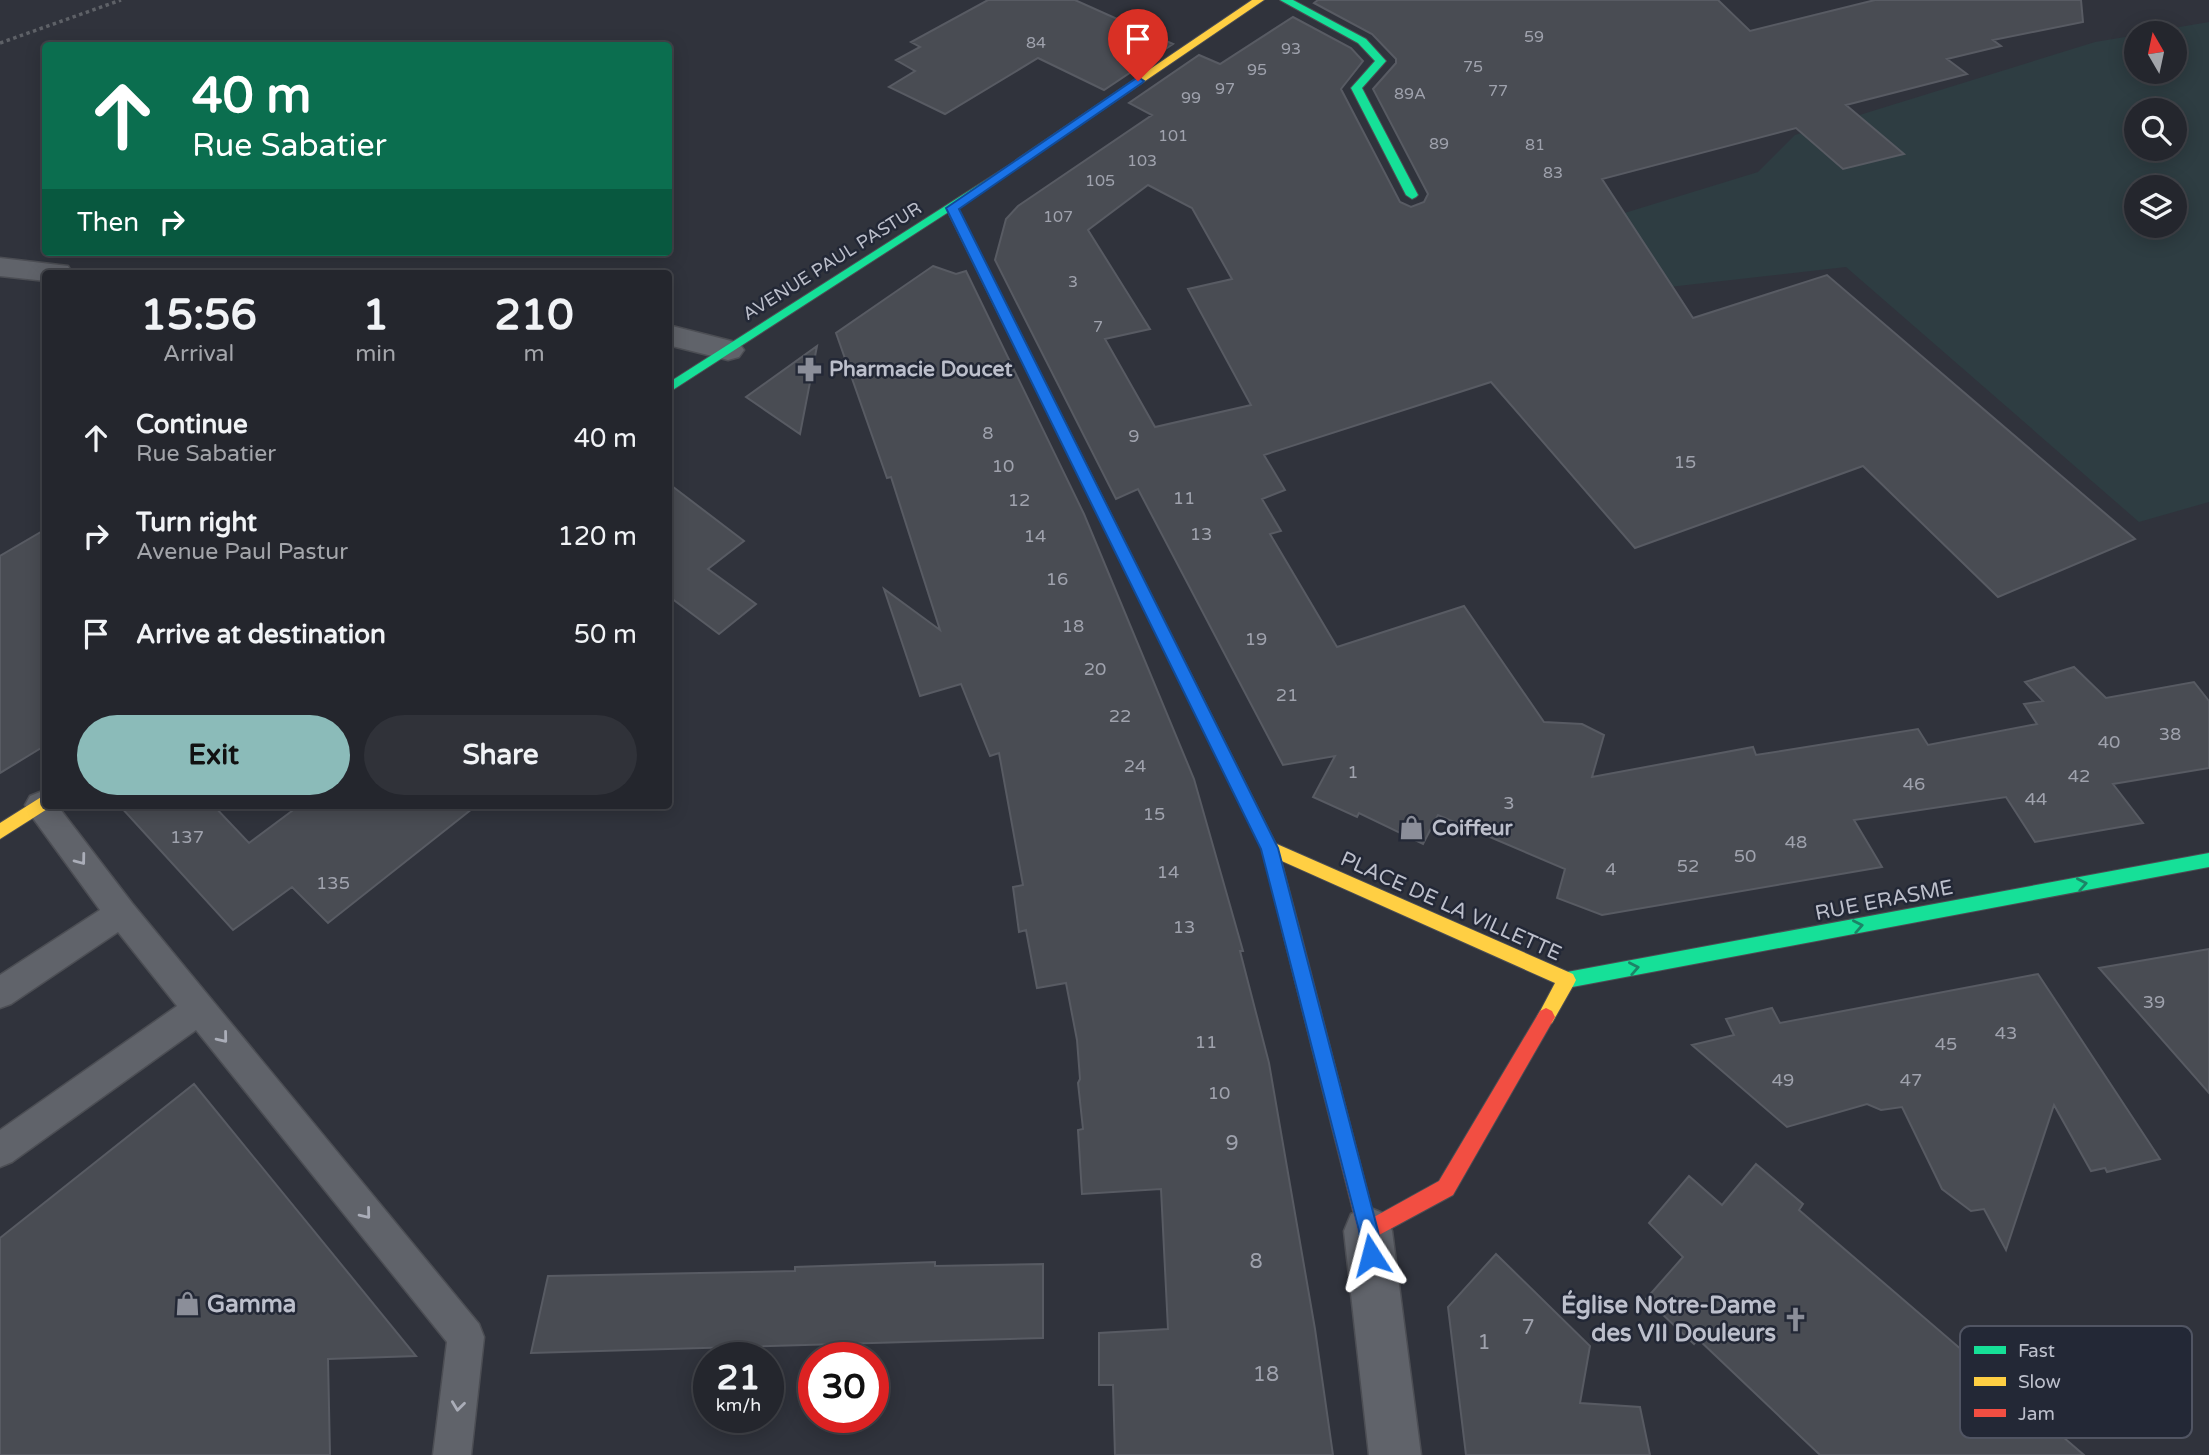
<!DOCTYPE html>
<meta charset="utf-8">
<style>
body{margin:0;font-family:"Varela Round",sans-serif;background:#303239;color:#f1f3f6;height:100vh;display:flex;flex-direction:column;font-size:26px;white-space:nowrap}
*{box-sizing:border-box;margin:0}
p{font-size:23px;color:#a3a5aa}
.icon{flex:none;width:38px;height:38px;fill:none;stroke:currentColor;stroke-width:2;stroke-linecap:round;stroke-linejoin:round}
.map{position:relative;flex:1;overflow:hidden}
.drawer{position:absolute;left:42px;top:270px;width:630px;height:539px;display:flex;flex-direction:column;background:#24262d;border-radius:7px;box-shadow:0 4px 18px #0003,0 0 0 2px #414349}
.drawer>*{flex:none}
.banner{position:absolute;left:42px;top:42px;width:630px;height:214px;border-radius:7px;box-shadow:0 4px 18px #0003,0 0 0 2px #414349;background:#0b6e4f;color:#fff;overflow:hidden}
.needle{width:46px;rotate:351deg}
.tools{position:absolute;left:2124px;top:21px;display:grid;gap:14px}
.tools a{display:grid;place-items:center;width:63px;height:63px;border-radius:50%;background:#24262d;box-shadow:0 4px 18px #0003,0 0 0 2px #414349;font-size:35px}
.speed{position:absolute;left:693px;top:1342px;display:flex;gap:14px;font-size:35px;font-weight:700;text-align:center}
.speed>*{display:grid;place-content:center;width:91px;height:91px;border-radius:50%;background:#24262d;box-shadow:0 4px 18px #0003,0 0 0 2px #414349;line-height:1}
.speed small{font-size:18px;font-weight:400}
.speed .limit{border:10px solid #d22;background:#fff;color:#111}
.pin{position:absolute;display:grid;place-items:center;width:60px;height:60px;color:#fff;margin:-72px -30px;border-radius:50% 50% 50% 0;rotate:-45deg;box-shadow:0 0 7px #0007}
.pin .icon{rotate:45deg}
.me{position:absolute;width:77px;margin:-38px;rotate:351deg;stroke-linejoin:round;filter:drop-shadow(0 0 5px #0008)}
.turn{display:flex;align-items:center;gap:24px;height:147px;padding:0 35px;font-size:32px}
.turn .icon{width:91px;height:91px;stroke-width:2.5}
.turn b{display:block;font-size:49px;line-height:60px}
.then{display:flex;align-items:center;height:66px;padding:0 35px;background:#0003;gap:14px;font-size:26px}
.eta{display:flex;justify-content:space-evenly;align-items:center;height:119px;text-align:center}
.eta b{font-size:42px;font-weight:700;line-height:49px}
.action{display:flex;gap:14px;margin-top:auto;padding:14px 35px}
.action a{flex:1;height:80px;border-radius:42px;background:#8bbbb9;color:#111;font-size:28px;font-weight:700;line-height:80px;text-align:center}
.action a+a{background:#303239;color:#f1f3f6}
ul{padding:0;list-style:none}
li{display:flex;align-items:center;gap:21px;height:98px;padding:0 35px}
li div{flex:1}
li b{display:block;font-size:26px}
li em{font-style:normal}
.map>svg:first-child{display:block}
.green{fill:#2e3d42;fill-rule:evenodd}
.building{fill:#494c53;stroke:#585b63;stroke-width:2;fill-rule:evenodd}
.lines{fill:none;stroke-linecap:round;stroke-linejoin:round}
.lane-casing{stroke:#4c4e54;stroke-width:3}
.street-casing{stroke:#4c4e54;stroke-width:3}
.fast-casing{stroke:#4c4e54;stroke-width:2}
.slow-casing{stroke:#4c4e54;stroke-width:2}
.jam-casing{stroke:#4c4e54;stroke-width:2}
.path{stroke:#5e6167;stroke-width:3.5;stroke-dasharray:3.5 3.5;stroke-linecap:butt}
.lane{fill:#60636a;fill-rule:evenodd}
.street{fill:#60636a;fill-rule:evenodd}
.fast{fill:#16e098;fill-rule:evenodd}
.slow{fill:#ffcf43;fill-rule:evenodd}
.jam{fill:#f24e42;fill-rule:evenodd}
.oneway{stroke:#aaadb8}
.oneway2{stroke:#1c8467}
.route{fill:#1a73e8;stroke:#114b97;stroke-width:2}
.labels{text-anchor:middle;stroke-width:5;stroke-linejoin:round;paint-order:stroke}
.far-number-label{font-size:16px;fill:#9fa2ad}
.far-street-label{font-size:18px;fill:#bcbfcb;stroke:#232836}
.number-label{font-size:18px;fill:#9fa2ad}
.poi-label{font-size:21px;font-weight:bold;fill:#bcbfcb;stroke:#232836;text-anchor:start}
.street-label{font-size:21px;fill:#bcbfcb;stroke:#232836}
.near-number-label{font-size:21px;fill:#9fa2ad}
.near-poi-label{font-size:24px;font-weight:bold;fill:#bcbfcb;stroke:#232836;text-anchor:start}
.key{fill:#232836;stroke:#515563;stroke-width:2}
.key-label{font-size:19px;fill:#bcbfcb}
</style>
<div class="map">
<svg width="2209" height="1455" viewBox="0 0 2209 1455">
<rect width="100%" height="100%" fill="#30333c"/>
<path class="green" d="M 2209,22 L 2209,502 L 2139,522 L 1846,267 L 1669,287 L 1618,215 L 1758,172 L 1795,135 L 2095,42 L 2137,35 L 2137,72 L 2175,72 L 2175,33 L 2144,33 ZM 2137,110 L 2175,110 L 2175,149 L 2137,149 ZM 2137,187 L 2175,187 L 2175,226 L 2137,226 Z"/>
<path class="building" d="M 988,0 L 1075,0 L 1173,44 L 1104,90 L 1038,58 L 945,114 L 889,87 L 915,71 L 896,60 L 920,47 L 911,42 Z
M 1318,0 L 1718,0 L 1750,31 L 1875,0 L 2081,0 L 2083,22 L 1993,40 L 2001,46 L 1947,59 L 1967,74 L 1846,105 L 1904,154 L 1843,169 L 1796,128 L 1602,179 L 1693,318 L 1827,275 L 2135,539 L 1998,597 L 1863,466 L 1635,548 L 1491,382 L 1264,455 L 1285,490 L 1262,499 L 1281,531 L 1270,534 L 1337,647 L 1464,606 L 1544,722 L 1582,724 L 1604,735 L 1592,777 L 1753,747 L 1756,755 L 1918,729 L 1928,745 L 2037,724 L 2024,704 L 2043,701 L 2025,682 L 2074,667 L 2106,698 L 2194,682 L 2209,701 L 2209,768 L 2113,784 L 2143,823 L 2035,842 L 2006,797 L 1854,820 L 1882,867 L 1602,915 L 1557,898 L 1565,869 L 1438,815 L 1423,844 L 1359,813 L 1357,817 L 1313,797 L 1335,756 L 1283,765 L 1138,489 L 1116,499 L 995,260 L 1006,219 L 1018,206 L 1152,115 L 1129,103 L 1199,55 L 1220,64 L 1293,17 L 1351,48 L 1363,61 L 1341,89 L 1400,202 L 1411,207 L 1424,202 L 1428,194 L 1373,89 L 1396,63 L 1396,59 L 1372,34 L 1314,3 ZM 1148,185 L 1192,208 L 1232,279 L 1188,289 L 1251,405 L 1155,427 L 1105,339 L 1150,329 L 1088,230 Z
M 933,266 L 956,274 L 966,271 L 1084,514 L 1194,779 L 1243,951 L 1240,951 L 1269,1063 L 1315,1329 L 1333,1455 L 1115,1455 L 1113,1385 L 1099,1385 L 1099,1333 L 1168,1329 L 1161,1189 L 1082,1194 L 1078,1130 L 1083,1129 L 1078,1083 L 1080,1079 L 1077,1040 L 1066,983 L 1037,988 L 1026,930 L 1019,932 L 1013,887 L 1023,885 L 999,753 L 990,756 L 961,684 L 920,696 L 884,589 L 940,630 L 891,477 L 887,478 L 836,333 Z
M 817,346 L 800,434 L 746,397 Z
M 668,483 L 744,541 L 708,569 L 756,604 L 719,634 L 671,598 L 668,600 Z
M 46,529 L 46,745 L 0,773 L 0,556 Z
M 119,805 L 213,805 L 249,843 L 300,805 L 477,805 L 328,923 L 292,887 L 233,930 Z
M 2209,949 L 2209,1093 L 2099,968 Z
M 2038,974 L 2160,1159 L 2107,1172 L 2105,1168 L 2091,1171 L 2054,1105 L 2006,1250 L 1984,1209 L 1971,1211 L 1942,1189 L 1902,1107 L 1881,1110 L 1867,1104 L 1787,1127 L 1692,1045 L 1734,1035 L 1726,1019 L 1772,1008 L 1780,1023 Z
M 194,1084 L 416,1356 L 328,1359 L 330,1455 L 0,1455 L 0,1238 Z
M 1756,1164 L 1803,1204 L 1799,1210 L 2084,1455 L 1820,1455 L 1698,1339 L 1694,1344 L 1646,1299 L 1683,1257 L 1649,1223 L 1689,1176 L 1722,1205 Z
M 1496,1254 L 1590,1346 L 1580,1403 L 1640,1407 L 1650,1455 L 1466,1455 L 1448,1307 Z
M 935,1262 L 935,1266 L 1043,1264 L 1043,1338 L 531,1353 L 548,1276 L 795,1271 L 795,1267 Z"/>
<g class="lines">
<defs>
<path id="lane" d="M 40,792 L 46,794 L 46,805 L 57,805 L 132,903 L 479,1324 L 484,1337 L 471,1455 L 433,1455 L 447,1342 L 196,1030 L 12,1162 L 0,1167 L 0,1130 L 177,1006 L 118,932 L 11,1004 L 0,1008 L 0,975 L 100,910 L 30,814 L 25,805 L 30,796 Z"/>
<path id="street" d="M 0,258 L 68,266 L 72,273 L 46,273 L 46,281 L 0,276 Z
M 668,325 L 739,343 L 744,350 L 739,357 L 728,360 L 668,345 Z
M 1368,1207 L 1385,1214 L 1392,1231 L 1421,1455 L 1369,1455 L 1344,1231 L 1351,1214 Z"/>
<path id="fast" d="M 1280,0 L 1293,0 L 1366,39 L 1386,61 L 1362,88 L 1418,195 L 1416,197 L 1412,199 L 1406,195 L 1351,88 L 1375,61 L 1358,43 Z
M 1022,157 L 1028,160 L 1026,162 L 668,393 L 668,383 Z
M 1128,557 L 1135,562 L 1278,848 L 1302,938 L 1299,944 L 1293,946 L 1287,944 L 1284,938 L 1262,848 L 1121,562 Z
M 2209,853 L 2209,867 L 1567,988 L 1561,986 L 1558,980 L 1561,974 L 1567,972 Z"/>
<path id="slow" d="M 1252,0 L 1264,0 L 1026,162 L 1016,160 Z
M 952,204 L 958,208 L 1135,562 L 1133,566 L 1128,567 L 1121,562 L 946,208 Z
M 46,794 L 46,805 L 52,806 L 0,839 L 0,823 Z
M 1270,841 L 1573,974 L 1576,980 L 1573,986 L 1552,1023 L 1546,1026 L 1540,1023 L 1537,1017 L 1555,983 L 1264,853 L 1262,848 L 1264,843 Z"/>
<path id="jam" d="M 1293,930 L 1299,932 L 1302,938 L 1374,1217 L 1439,1181 L 1540,1011 L 1546,1008 L 1552,1011 L 1555,1017 L 1453,1195 L 1368,1241 L 1361,1238 L 1358,1231 L 1284,938 L 1287,932 Z"/>
</defs>
<use href="#lane" class="lane-casing"/>
<use href="#street" class="street-casing"/>
<use href="#fast" class="fast-casing"/>
<use href="#slow" class="slow-casing"/>
<use href="#jam" class="jam-casing"/>
<path class="path" d="M 0,43 L 121,0"/>
<use href="#lane" class="lane"/>
<use href="#street" class="street"/>
<use href="#fast" class="fast"/>
<use href="#slow" class="slow"/>
<use href="#jam" class="jam"/>
</g>
<defs><path id="oneway-chevron" d="M-2-3.5L2.5 0L-2 3.5" fill="none" stroke-width="1.6" stroke-linecap="round" stroke-linejoin="round" transform="scale(1.75)"/></defs>
<g class="oneway">
<use href="#oneway-chevron" transform="translate(81 860) rotate(53)"/>
<use href="#oneway-chevron" transform="translate(223 1038) rotate(51)"/>
<use href="#oneway-chevron" transform="translate(366 1214) rotate(51)"/>
<use href="#oneway-chevron" transform="translate(458 1406) rotate(97)"/>
</g>
<g class="oneway2">
<use href="#oneway-chevron" transform="translate(2082 884) rotate(-11)"/>
<use href="#oneway-chevron" transform="translate(1858 926) rotate(-11)"/>
<use href="#oneway-chevron" transform="translate(1634 968) rotate(-11)"/>
</g>
<path class="route" d="M 1138,77 L 1144,81 L 1142,83 L 959,209 L 1278,848 L 1378,1231 L 1382,1255 L 1379,1263 L 1371,1266 L 1364,1263 L 1359,1231 L 1261,849 L 946,208 Z"/>
<defs>
<symbol id="pharmacy-bare" viewBox="-9 -9 18 18"><path d="M-2-6h4v4h4v4h-4v4h-4v-4h-4v-4h4Z" fill="#8b8e99" stroke="#232836" stroke-width="2.5" paint-order="stroke"/></symbol>
<symbol id="shop-bare" viewBox="-9 -9 18 18"><path d="M-5-2.5h2.3a2.7 3.5 0 0 1 5.4 0H5L5.5 6h-11ZM-1.5-2.5h3a1.5 2.3 0 0 0-3 0Z" fill="#8b8e99" stroke="#232836" stroke-width="2.5" paint-order="stroke"/></symbol>
<symbol id="church-bare" viewBox="-9 -9 18 18"><path d="M-1.2-6h2.4v3.5h3.3v2.4h-3.3V6h-2.4V-.1h-3.3v-2.4h3.3Z" fill="#8b8e99" stroke="#232836" stroke-width="2.5" paint-order="stroke"/></symbol>
</defs>
<g fill-rule="evenodd">
<use href="#pharmacy-bare" x="792" y="352" width="35" height="35"/>
<use href="#shop-bare" x="1394" y="810" width="35" height="35"/>
<use href="#shop-bare" x="170" y="1286" width="35" height="35"/>
<use href="#church-bare" x="1778" y="1302" width="35" height="35"/>
</g>
<g class="labels">
<g class="far-number-label">
<text x="1534" y="42">59</text>
<text x="1036" y="48">84</text>
<text x="1291" y="54">93</text>
<text x="1473" y="72">75</text>
<text x="1257" y="75">95</text>
<text x="1225" y="94">97</text>
<text x="1498" y="96">77</text>
<text x="1410" y="99">89A</text>
<text x="1191" y="103">99</text>
<text x="1173" y="141">101</text>
<text x="1439" y="149">89</text>
<text x="1535" y="150">81</text>
<text x="1142" y="166">103</text>
<text x="1553" y="178">83</text>
<text x="1100" y="186">105</text>
<text x="1058" y="222">107</text>
<text x="1073" y="287">3</text>
<text x="1098" y="332">7</text>
</g>
<g class="far-street-label">
<text transform="translate(832 261) rotate(-32)" y="6">AVENUE PAUL PASTUR</text>
</g>
<g class="number-label">
<text x="988" y="439">8</text>
<text x="1134" y="442">9</text>
<text x="1685" y="468">15</text>
<text x="1003" y="472">10</text>
<text x="1184" y="504">11</text>
<text x="1019" y="506">12</text>
<text x="1201" y="540">13</text>
<text x="1035" y="542">14</text>
<text x="1057" y="585">16</text>
<text x="1073" y="632">18</text>
<text x="1256" y="645">19</text>
<text x="1095" y="675">20</text>
<text x="1287" y="701">21</text>
<text x="1120" y="722">22</text>
<text x="2170" y="740">38</text>
<text x="2109" y="748">40</text>
<text x="1135" y="772">24</text>
<text x="1353" y="778">1</text>
<text x="2079" y="782">42</text>
<text x="1914" y="790">46</text>
<text x="2036" y="805">44</text>
<text x="1509" y="809">3</text>
<text x="1154" y="820">15</text>
<text x="187" y="843">137</text>
<text x="1796" y="848">48</text>
<text x="1745" y="862">50</text>
<text x="1688" y="872">52</text>
<text x="1611" y="875">4</text>
<text x="1168" y="878">14</text>
<text x="333" y="889">135</text>
<text x="1184" y="933">13</text>
<text x="2154" y="1008">39</text>
<text x="2006" y="1039">43</text>
<text x="1206" y="1048">11</text>
<text x="1946" y="1050">45</text>
<text x="1783" y="1086">49</text>
<text x="1911" y="1086">47</text>
<text x="1219" y="1099">10</text>
</g>
<g class="poi-label">
<text x="829" y="376">Pharmacie Doucet</text>
<text x="1432" y="835">Coiffeur</text>
</g>
<g class="street-label">
<text transform="translate(1884 900) rotate(-11)" y="7">RUE ERASME</text>
<text transform="translate(1451 906) rotate(24)" y="7">PLACE DE LA VILLETTE</text>
</g>
<g class="near-number-label">
<text x="1232" y="1150">9</text>
<text x="1256" y="1268">8</text>
<text x="1528" y="1334">7</text>
<text x="1484" y="1349">1</text>
<text x="1266" y="1381">18</text>
</g>
<g class="near-poi-label">
<text x="207" y="1312">Gamma</text>
<text x="1776" y="1313" text-anchor="end">Église Notre-Dame<tspan x="1776" dy="28">des VII Douleurs</tspan></text>
</g>
</g>
<rect x="1960" y="1326" width="232" height="112" rx="10" class="key"/>
<rect x="1974" y="1346" width="32" height="8" fill="#16e098"/>
<rect x="1974" y="1377" width="32" height="9" fill="#ffcf43"/>
<rect x="1974" y="1409" width="32" height="8" fill="#f24e42"/>
<g class="key-label">
<text x="2018" y="1357">Fast</text>
<text x="2018" y="1388">Slow</text>
<text x="2018" y="1420">Jam</text>
</g>
</svg>
<div class="tools">
<a><svg class="needle" viewBox="-14 -14 28 28"><path d="M0-13l5 13h-10z" fill="#e53935"/><path d="M0 13l5-13h-10z" fill="#a3a5aa"/></svg></a>
<a><svg class="icon" aria-label="search" viewBox="0 0 24 24"><circle cx="10" cy="10" r="6"/><path d="M15 15l6 6"/></svg></a>
<a><svg class="icon" aria-label="layers" viewBox="0 0 24 24"><path d="M12 4l9 5-9 5-9-5zM3 14l9 5 9-5"/></svg></a>
</div>
<div class="speed"><div>21<small>km/h</small></div><div class="limit">30</div></div>
<div class="pin" style="left:1138px;top:81px;background:#d93025"><svg class="icon" aria-label="arrive" viewBox="0 0 24 24"><path d="M6 21V4h12l-3 4 3 4H6"/></svg></div>
<svg class="me" style="left:1371px;top:1255px" viewBox="-20 -20 40 40"><path d="M0-17L14 15 0 8-14 15z" fill="#1a73e8" stroke="#fff" stroke-width="4"/></svg>
<div class="banner">
<div class="turn"><svg class="icon" aria-label="ahead" viewBox="0 0 24 24"><path d="M12 20V5M6 11l6-6 6 6"/></svg><div><b>40 m</b>Rue Sabatier</div></div>
<div class="then">Then<svg class="icon" aria-label="right" viewBox="0 0 24 24"><path d="M7 20v-9h11M14 6l5 5-5 5"/></svg></div>
</div>
<section class="drawer">
<div class="eta">
<div><b>15:56</b><p>Arrival</p></div>
<div><b>1</b><p>min</p></div>
<div><b>210</b><p>m</p></div>
</div>
<ul>
<li><svg class="icon" aria-label="ahead" viewBox="0 0 24 24"><path d="M12 20V5M6 11l6-6 6 6"/></svg><div><b>Continue</b><p>Rue Sabatier</p></div><em>40 m</em></li>
<li><svg class="icon" aria-label="right" viewBox="0 0 24 24"><path d="M7 20v-9h11M14 6l5 5-5 5"/></svg><div><b>Turn right</b><p>Avenue Paul Pastur</p></div><em>120 m</em></li>
<li><svg class="icon" aria-label="arrive" viewBox="0 0 24 24"><path d="M6 21V4h12l-3 4 3 4H6"/></svg><div><b>Arrive at destination</b></div><em>50 m</em></li>
</ul>
<div class="action"><a>Exit</a><a>Share</a></div>
</section>
</div>
